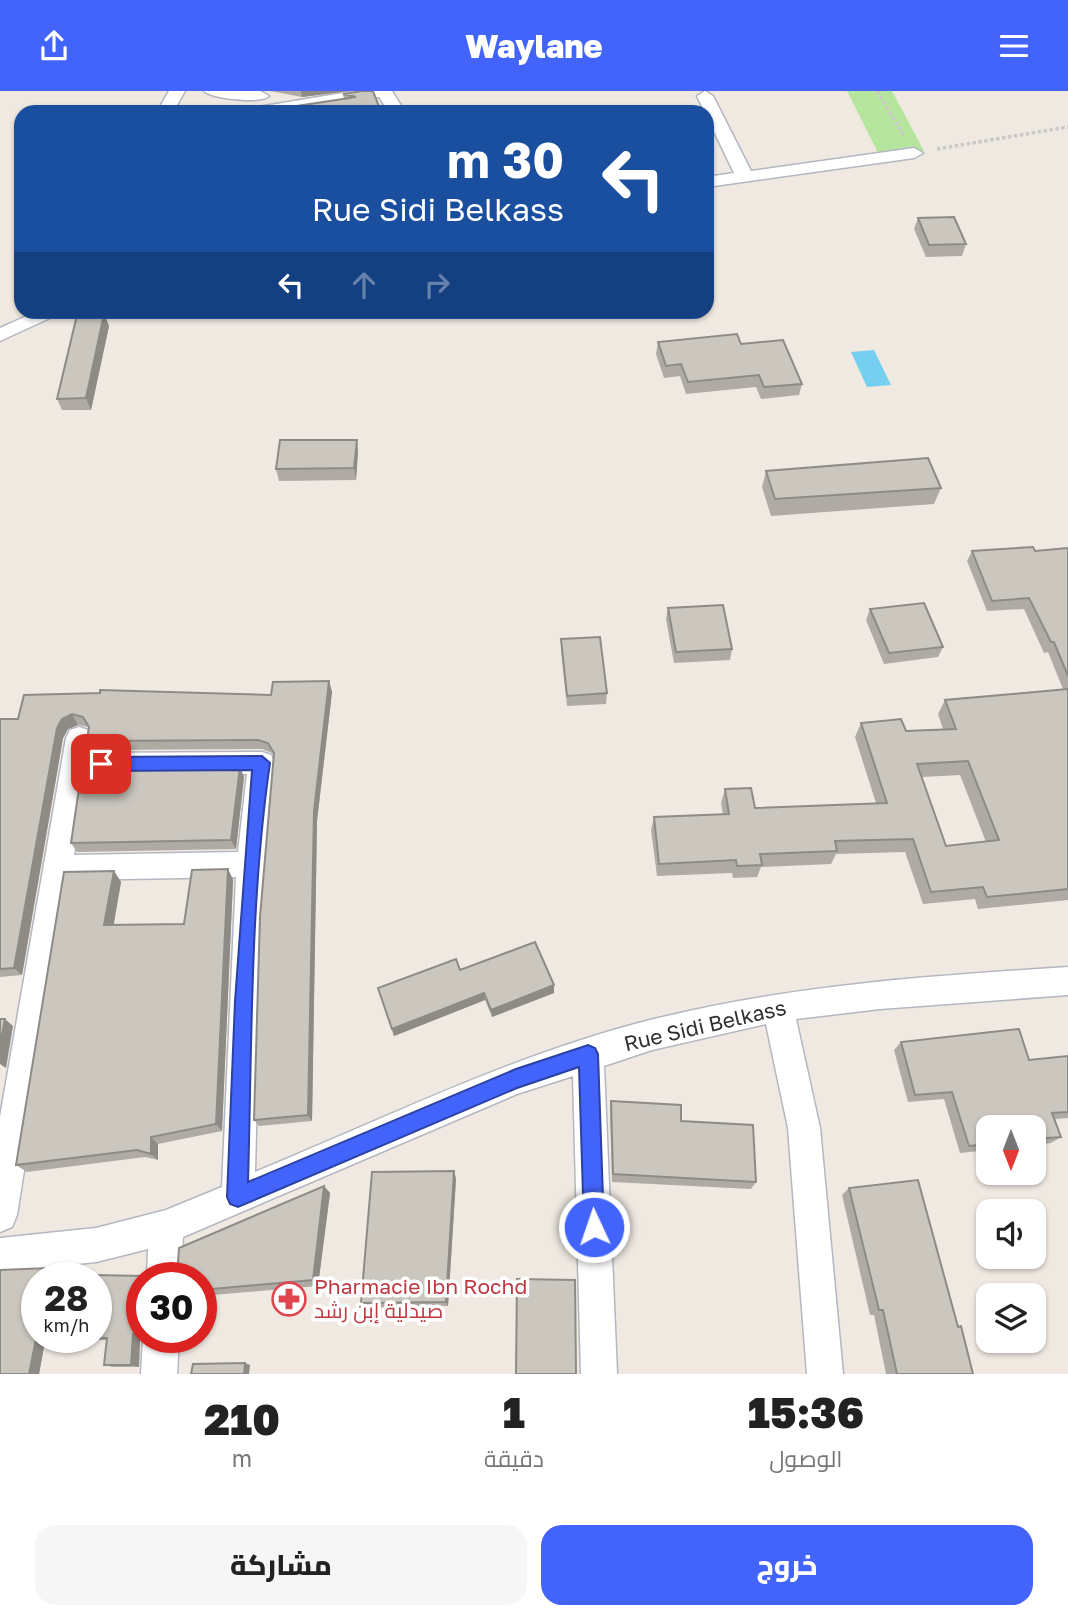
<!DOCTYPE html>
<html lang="ar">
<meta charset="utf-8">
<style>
body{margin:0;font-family:"Golos Text",Cairo,sans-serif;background:#f6f6f6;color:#222;direction:rtl;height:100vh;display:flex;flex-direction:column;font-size:26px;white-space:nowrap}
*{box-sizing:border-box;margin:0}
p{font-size:23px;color:#767676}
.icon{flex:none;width:38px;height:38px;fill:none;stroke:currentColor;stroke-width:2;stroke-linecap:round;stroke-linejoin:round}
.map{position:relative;height:1283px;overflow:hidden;direction:ltr}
.details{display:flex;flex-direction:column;background:#fff;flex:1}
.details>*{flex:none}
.guide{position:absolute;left:14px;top:14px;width:700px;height:214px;border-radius:21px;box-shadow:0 2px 5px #0004;direction:rtl;background:#1a4fa0;color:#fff;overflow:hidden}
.needle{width:46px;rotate:180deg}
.fabs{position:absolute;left:976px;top:1024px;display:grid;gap:14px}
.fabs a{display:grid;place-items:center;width:70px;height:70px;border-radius:14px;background:#fff;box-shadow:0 2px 5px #0004;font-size:35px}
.speed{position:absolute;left:21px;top:1171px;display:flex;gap:14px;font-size:35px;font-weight:700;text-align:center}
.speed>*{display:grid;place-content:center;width:91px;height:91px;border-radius:50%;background:#fff;box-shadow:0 2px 5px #0004;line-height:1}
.speed small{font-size:18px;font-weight:400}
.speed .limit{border:10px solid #d22;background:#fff;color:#111}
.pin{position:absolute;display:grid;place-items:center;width:60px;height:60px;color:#fff;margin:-30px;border-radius:14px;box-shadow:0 4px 10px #0006}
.me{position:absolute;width:77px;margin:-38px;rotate:357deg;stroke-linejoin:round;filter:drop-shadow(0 0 5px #0008)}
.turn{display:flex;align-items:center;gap:24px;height:147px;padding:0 35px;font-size:32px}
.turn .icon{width:91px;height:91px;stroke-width:2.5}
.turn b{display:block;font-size:49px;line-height:60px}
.lanes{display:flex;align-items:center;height:66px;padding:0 35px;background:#0003;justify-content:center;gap:35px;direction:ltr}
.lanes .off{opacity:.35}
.eta{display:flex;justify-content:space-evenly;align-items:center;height:119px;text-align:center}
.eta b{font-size:42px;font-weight:800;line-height:49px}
.primary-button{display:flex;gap:14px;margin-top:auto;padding:14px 35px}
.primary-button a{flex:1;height:80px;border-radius:21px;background:#4264fb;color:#fff;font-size:28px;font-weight:800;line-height:80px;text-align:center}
.primary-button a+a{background:#f6f6f6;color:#222}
header{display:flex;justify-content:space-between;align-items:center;height:91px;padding:0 35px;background:#4264fb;color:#fff;font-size:32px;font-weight:800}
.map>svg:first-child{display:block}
.green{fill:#b6e59e}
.water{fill:#75cff0}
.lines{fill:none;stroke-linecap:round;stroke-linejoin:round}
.minor-casing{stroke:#b4b7c1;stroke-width:3}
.path{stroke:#c9c9c9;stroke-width:3.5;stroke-dasharray:3.5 2.5;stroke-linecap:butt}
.minor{fill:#fff;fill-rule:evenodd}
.wall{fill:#afaba4;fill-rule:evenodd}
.shaded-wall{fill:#8e8b86}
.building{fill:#cbc7bf;stroke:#8e8b86;stroke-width:2;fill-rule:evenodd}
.route{fill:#4264fb;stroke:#2b41a3;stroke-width:2}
.labels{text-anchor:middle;stroke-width:7;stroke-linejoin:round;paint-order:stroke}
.near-street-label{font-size:21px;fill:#2e2e2e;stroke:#fff}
.near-health-label{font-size:21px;fill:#be3a42;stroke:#fff;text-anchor:start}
</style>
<header><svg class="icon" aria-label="menu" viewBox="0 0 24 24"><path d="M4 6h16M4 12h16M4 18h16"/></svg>Waylane<svg class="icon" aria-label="share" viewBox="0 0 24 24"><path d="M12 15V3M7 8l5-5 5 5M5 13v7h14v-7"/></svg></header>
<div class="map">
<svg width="1068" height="1283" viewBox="0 0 1068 1283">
<rect width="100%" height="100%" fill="#efe9e1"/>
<path class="green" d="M 847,0 L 892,0 L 924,60 L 878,62 Z"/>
<path class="water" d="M 874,259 L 891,294 L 867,296 L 851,261 Z"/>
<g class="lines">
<defs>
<path id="minor" d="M 169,0 L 185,0 L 173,21 L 157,21 Z
M 204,0 L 260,0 L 269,5 C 261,13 212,8 204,0 Z
M 355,0 L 392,0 L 405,21 L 389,21 L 379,6 L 288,21 L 250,21 L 258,16 Z
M 705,0 L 713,5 L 751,80 L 914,57 L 923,62 L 914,67 L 707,96 L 707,86 L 734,82 L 697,5 Z
M 38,220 L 65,220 L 0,250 L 0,237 Z
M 79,636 L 88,639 L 92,647 L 90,662 L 262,661 L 271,664 L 275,672 L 261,834 L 255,1081 C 386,1027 517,962 654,928 C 792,894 927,885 1068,876 L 1068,904 L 880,918 L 796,928 L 820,1037 L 843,1283 L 807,1283 L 788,1037 L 766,933 L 652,959 L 604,975 L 617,1283 L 581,1283 L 573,985 L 517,1003 L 183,1146 L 181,1186 L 147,1186 L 148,1158 L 96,1171 L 0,1181 L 0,1147 L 96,1137 L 166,1119 L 222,1096 L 236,786 L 70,789 L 17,1124 L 12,1136 L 0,1141 L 0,1026 L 66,647 L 70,639 ZM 247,683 L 238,761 L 74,764 L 86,684 Z
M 143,1246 L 179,1246 L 177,1283 L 141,1283 Z"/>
</defs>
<use href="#minor" class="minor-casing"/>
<path class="path" d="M 877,0 L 904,45
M 937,58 L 1068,36"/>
<use href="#minor" class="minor"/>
</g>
<path class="wall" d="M 270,0 L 349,0 L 302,6 Z
M 362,0 L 381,21 L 344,8 L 343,3 Z
M 918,127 L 966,153 L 962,165 L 926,166 L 914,138 Z
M 104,223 L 109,235 L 91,319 L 62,319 L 57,308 Z
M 658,251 L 741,253 L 802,293 L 799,304 L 761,308 L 756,296 L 686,303 L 680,285 L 664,287 L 656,263 Z
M 358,360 L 356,389 L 279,390 L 276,378 Z
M 766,380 L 941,397 L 934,413 L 771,425 L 762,396 Z
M 1068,457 L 1068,809 L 978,818 L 975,808 L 923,813 L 905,761 L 836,763 L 831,773 L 761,776 L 757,786 L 733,787 L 732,782 L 657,785 L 651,739 L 654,726 L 723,723 L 721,712 L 725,698 L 755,717 L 876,712 L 855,646 L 861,632 L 906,640 L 943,638 L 938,623 L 945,609 L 1063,598 L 1048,561 L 1044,562 L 1024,518 L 987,520 L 967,470 L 972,460 L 1035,460 ZM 960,684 L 986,751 L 946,755 L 922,686 Z
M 668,517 L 732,558 L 730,569 L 674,572 L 666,528 Z
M 870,518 L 943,556 L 938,566 L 884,573 L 866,529 Z
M 561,548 L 607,602 L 606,613 L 567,615 L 561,558 Z
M 329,590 L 332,601 L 317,730 L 312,1030 L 259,1035 L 254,1029 L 274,665 L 272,662 L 262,658 L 93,659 L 87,650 L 88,636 L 78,634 L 68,638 L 63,647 L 22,884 L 0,886 L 0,628 L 18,628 L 271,604 Z
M 244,686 L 236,758 L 77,761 L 71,752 Z
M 228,778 L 233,789 L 222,1040 L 158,1053 L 158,1069 L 145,1066 L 27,1081 L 16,1074 L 114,780 L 121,791 L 113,834 L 184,833 Z
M 460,879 L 554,894 L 554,902 L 492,926 L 485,909 L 394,945 L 378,897 Z
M 901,951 L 1029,969 L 1068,965 L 1068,1027 L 1055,1028 L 1061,1046 L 1051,1052 L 1034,1054 L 1034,1036 L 989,1036 L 989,1059 L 960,1062 L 944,1008 L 908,1011 L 894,959 Z
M 611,1010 L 681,1030 L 756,1091 L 751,1098 L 612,1091 L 610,1020 Z
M 454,1080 L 456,1088 L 448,1215 L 366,1217 L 361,1212 Z
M 324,1095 L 330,1102 L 318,1195 L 201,1205 L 201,1186 Z
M 849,1097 L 958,1236 L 973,1283 L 886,1283 L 874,1224 L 870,1224 L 842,1104 Z
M 57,1181 L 57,1183 L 142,1185 L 145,1186 L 142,1186 L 142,1245 L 140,1246 L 139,1276 L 112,1276 L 104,1274 L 107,1249 L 45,1250 L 39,1283 L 0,1283 Z"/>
<path class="shaded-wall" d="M 301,0 L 349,0 L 302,6 Z
M 104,223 L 109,235 L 91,319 L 86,307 Z
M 357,349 L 358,360 L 356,389 L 354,377 Z
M 329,590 L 332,601 L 317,730 L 312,1030 L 308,1024 L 314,720 Z
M 72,623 L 78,634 L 68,638 L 63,647 L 22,884 L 14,877 L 57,637 L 62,628 Z
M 240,676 L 244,686 L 236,758 L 231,749 Z
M 228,778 L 233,789 L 222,1040 L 216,1033 Z
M 114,780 L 121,791 L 112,844 L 104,834 Z
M 554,894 L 554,902 L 492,926 L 491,919 Z
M 484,902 L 485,909 L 394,945 L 392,938 Z
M 5,928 L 13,935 L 6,977 L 0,973 L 0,955 Z
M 151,1046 L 158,1053 L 158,1069 L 151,1063 Z
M 454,1080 L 456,1088 L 448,1215 L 446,1211 Z
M 324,1095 L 330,1102 L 318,1195 L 313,1189 Z
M 48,1177 L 57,1181 L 56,1186 L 48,1183 Z
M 142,1187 L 142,1245 L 140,1246 L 139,1276 L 131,1274 L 133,1243 Z
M 36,1248 L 45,1250 L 39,1283 L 29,1283 Z
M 245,1272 L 250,1274 L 249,1283 L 244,1283 Z"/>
<path class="building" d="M 362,0 L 373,0 L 381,21 L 257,21 L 356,6 L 343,3 Z
M 954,126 L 966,153 L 929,154 L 918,127 Z
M 104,223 L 86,307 L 57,308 L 77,224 Z
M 737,243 L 741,253 L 783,249 L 802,293 L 764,296 L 759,284 L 688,291 L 681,273 L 666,275 L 658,251 Z
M 280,349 L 357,349 L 354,377 L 276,378 Z
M 928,367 L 941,397 L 775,408 L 766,380 Z
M 1033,456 L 1035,460 L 1068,457 L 1068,585 L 1054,551 L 1051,551 L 1029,507 L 992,510 L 972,460 Z
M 924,512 L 943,556 L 889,562 L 870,518 Z
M 723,514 L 732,558 L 676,561 L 668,517 Z
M 600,546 L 607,602 L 567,605 L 561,548 Z
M 329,590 L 314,720 L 308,1024 L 254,1029 L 260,826 L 274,662 L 268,652 L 258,649 L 87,650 L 89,636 L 83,626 L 72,623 L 62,628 L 57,637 L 14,877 L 0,878 L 0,628 L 18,628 L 24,604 L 100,602 L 100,599 L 271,604 L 273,591 Z
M 1068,598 L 1068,798 L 987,806 L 983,796 L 931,801 L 913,748 L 835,750 L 837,760 L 760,763 L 762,774 L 737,775 L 736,769 L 659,773 L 654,726 L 729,723 L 725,698 L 751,697 L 755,717 L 887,712 L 861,632 L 901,628 L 906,640 L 956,638 L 945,609 ZM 968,670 L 999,749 L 946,755 L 917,673 Z
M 240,676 L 231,749 L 71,752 L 82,677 Z
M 228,778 L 216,1033 L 151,1046 L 151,1063 L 137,1059 L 16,1074 L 64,781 L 114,780 L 104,834 L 184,833 L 192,779 Z
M 535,851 L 554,894 L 491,919 L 484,902 L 392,938 L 378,897 L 456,868 L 460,879 Z
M 0,928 L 5,928 L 0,955 Z
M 1019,938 L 1029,969 L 1068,965 L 1068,1021 L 1052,1022 L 1061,1046 L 1034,1048 L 1034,1036 L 989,1036 L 989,1053 L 969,1055 L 952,1001 L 915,1004 L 901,951 Z
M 611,1010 L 681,1014 L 681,1030 L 753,1034 L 756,1091 L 613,1083 Z
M 454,1080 L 446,1211 L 361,1212 L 372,1081 Z
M 918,1089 L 958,1236 L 961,1235 L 973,1283 L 897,1283 L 883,1219 L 879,1219 L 849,1097 Z
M 324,1095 L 313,1189 L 201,1199 L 201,1186 L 177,1186 L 179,1157 Z
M 48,1177 L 48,1183 L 142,1185 L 139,1241 L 133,1243 L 131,1274 L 104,1274 L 107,1247 L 36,1248 L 29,1283 L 0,1283 L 0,1179 ZM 37,1186 L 96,1186 L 96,1246 L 37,1246 Z
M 517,1188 L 575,1189 L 576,1283 L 516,1283 Z
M 245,1272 L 244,1283 L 191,1283 L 193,1273 Z"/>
<path class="route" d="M 262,665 L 270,672 C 250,808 252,953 248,1091 L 516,978 L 588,954 L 595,957 L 598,963 L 604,1136 L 601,1144 L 594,1147 L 587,1144 L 584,1136 L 579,976 L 517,997 L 238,1116 L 230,1113 L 227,1106 L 235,910 L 252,679 L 101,680 L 93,673 L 101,666 Z"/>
<defs>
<symbol id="pharmacy-ring" viewBox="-11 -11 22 22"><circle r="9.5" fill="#fff" stroke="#e0444e" stroke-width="1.5"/><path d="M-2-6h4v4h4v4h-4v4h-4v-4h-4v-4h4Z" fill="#e0444e"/></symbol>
</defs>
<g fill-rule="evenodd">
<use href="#pharmacy-ring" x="270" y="1189" width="38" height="38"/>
</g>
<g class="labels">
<g class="near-street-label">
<text transform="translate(705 935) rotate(-13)" y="7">Rue Sidi Belkass</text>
</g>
<g class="near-health-label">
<text x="314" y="1203">Pharmacie Ibn Rochd<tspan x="314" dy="24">صيدلية إبن رشد</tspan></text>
</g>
</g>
</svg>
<div class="fabs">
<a><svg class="needle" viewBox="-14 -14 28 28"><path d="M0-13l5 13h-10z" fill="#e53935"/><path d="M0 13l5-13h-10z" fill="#767676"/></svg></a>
<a><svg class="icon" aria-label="sound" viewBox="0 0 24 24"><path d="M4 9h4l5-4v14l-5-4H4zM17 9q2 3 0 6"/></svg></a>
<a><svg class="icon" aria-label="layers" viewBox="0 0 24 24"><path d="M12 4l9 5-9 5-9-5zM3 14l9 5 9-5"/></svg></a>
</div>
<div class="speed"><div>28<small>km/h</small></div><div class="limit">30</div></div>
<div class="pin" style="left:101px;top:673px;background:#d93025"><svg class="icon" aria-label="arrive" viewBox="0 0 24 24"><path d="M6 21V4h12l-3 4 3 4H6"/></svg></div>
<svg class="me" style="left:594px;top:1136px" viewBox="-20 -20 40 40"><circle r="17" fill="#4264fb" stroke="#fff" stroke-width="3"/><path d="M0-11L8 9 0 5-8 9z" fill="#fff"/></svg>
<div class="guide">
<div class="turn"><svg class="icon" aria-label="left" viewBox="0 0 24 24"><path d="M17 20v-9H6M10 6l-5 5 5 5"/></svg><div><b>30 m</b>Rue Sidi Belkass</div></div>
<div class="lanes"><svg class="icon" aria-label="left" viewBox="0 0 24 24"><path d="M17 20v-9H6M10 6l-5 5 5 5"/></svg><svg class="icon off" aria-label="ahead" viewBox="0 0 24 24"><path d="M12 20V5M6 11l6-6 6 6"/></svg><svg class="icon off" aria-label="right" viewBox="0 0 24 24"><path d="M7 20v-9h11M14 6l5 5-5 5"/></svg></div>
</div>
</div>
<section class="details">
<div class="eta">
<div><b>15:36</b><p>الوصول</p></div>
<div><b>1</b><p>دقيقة</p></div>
<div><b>210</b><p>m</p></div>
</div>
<div class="primary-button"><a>خروج</a><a>مشاركة</a></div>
</section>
